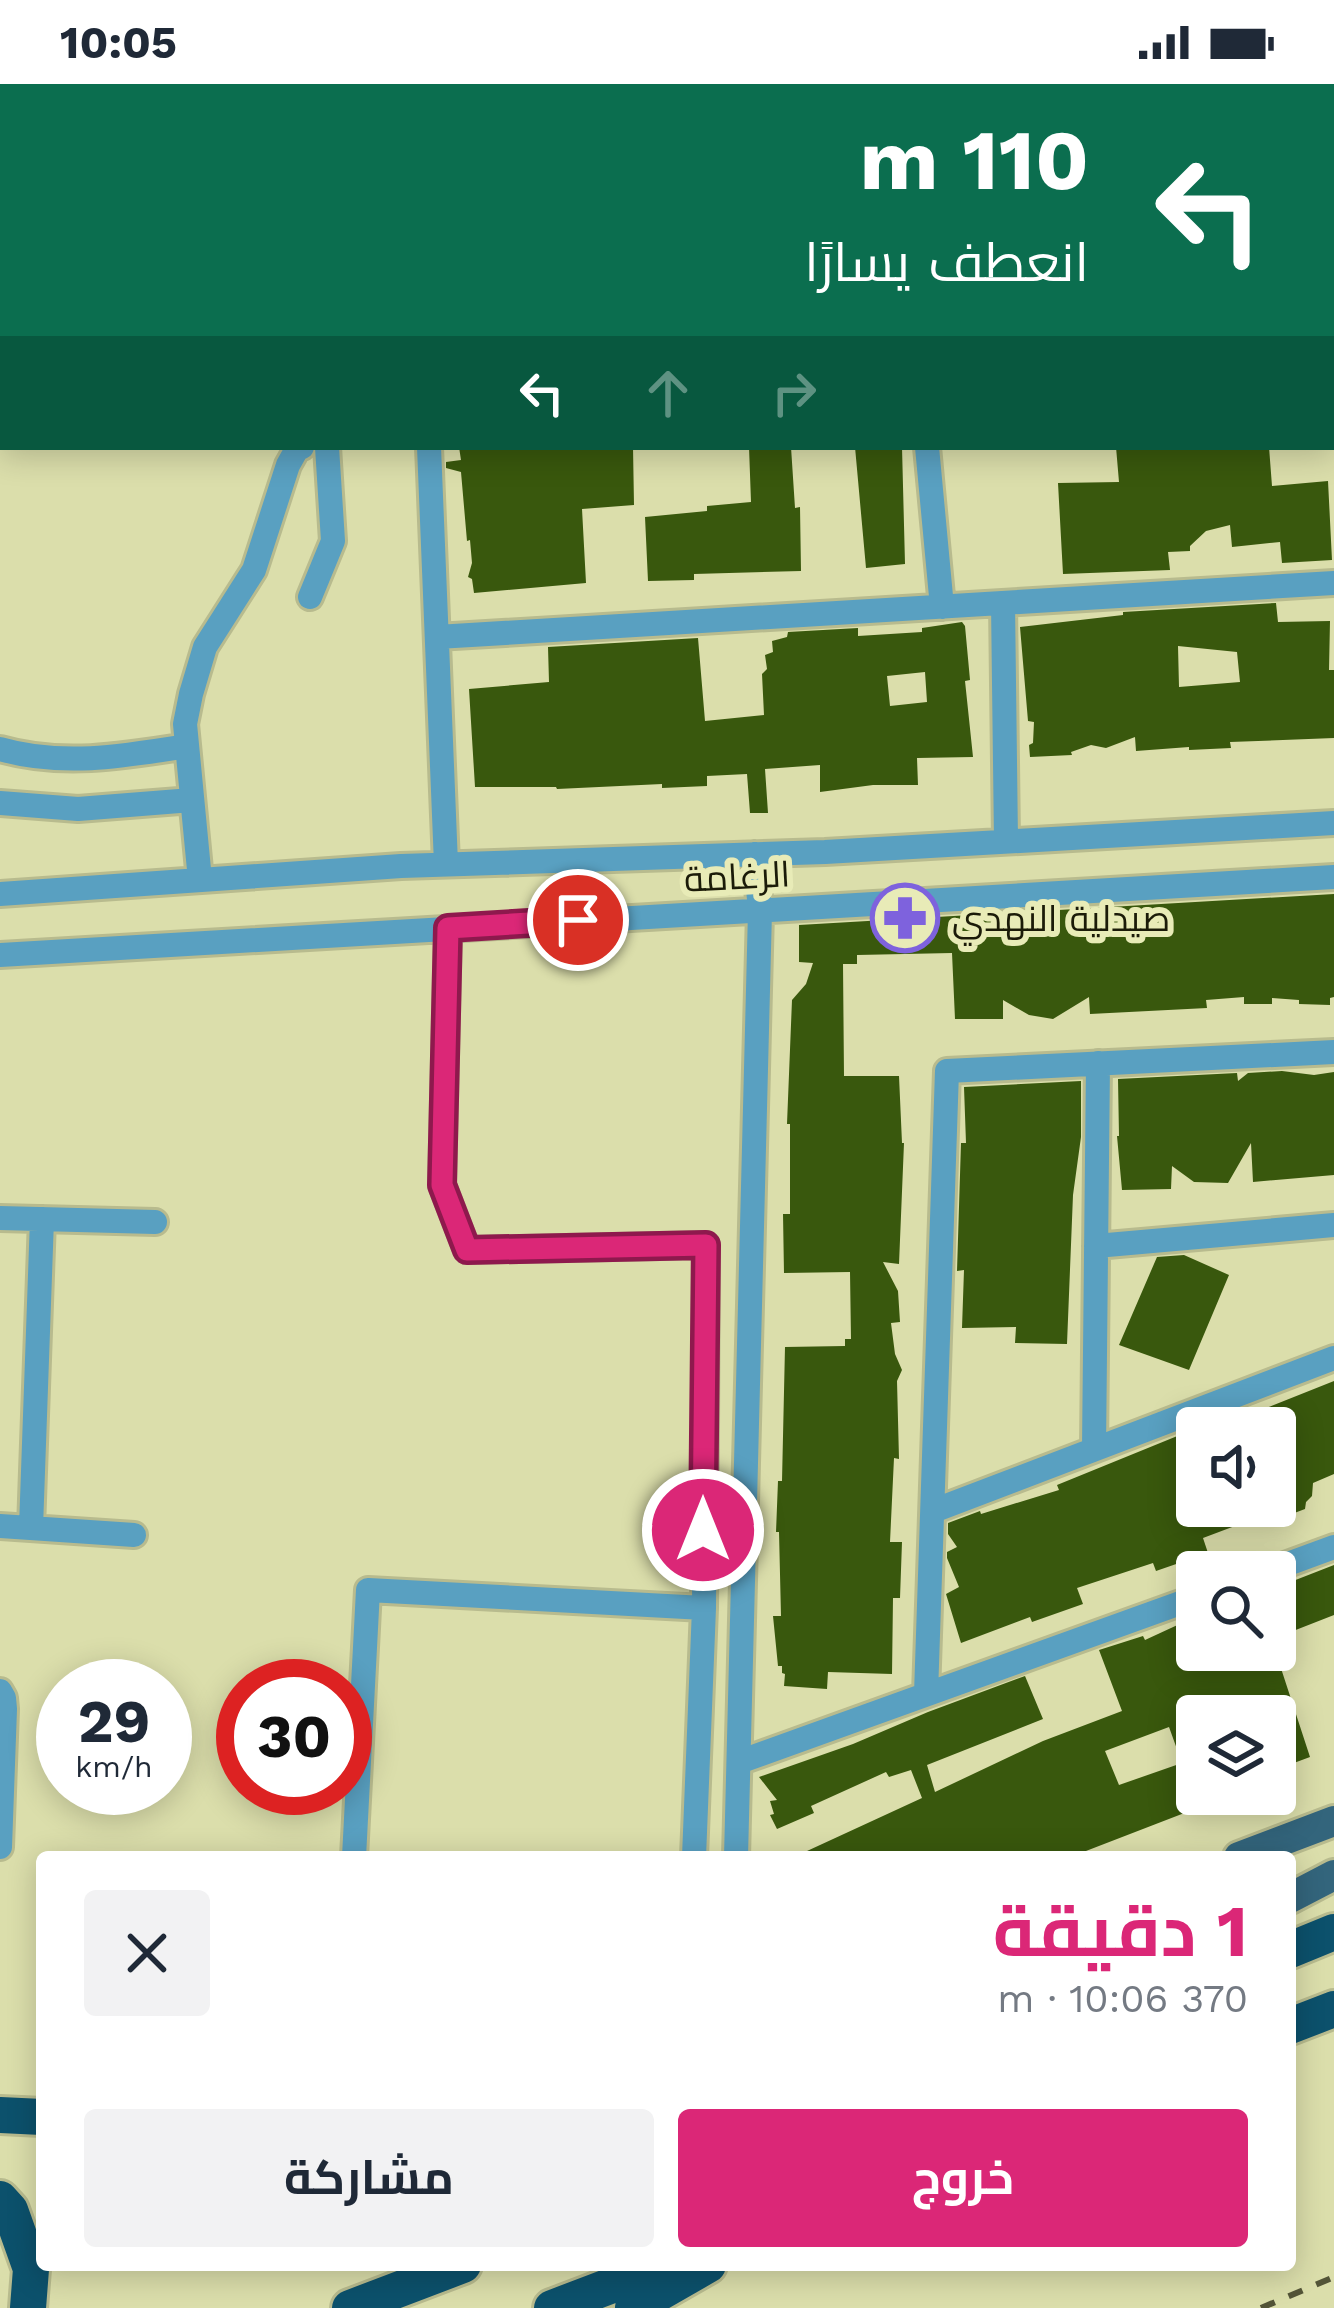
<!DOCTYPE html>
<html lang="ar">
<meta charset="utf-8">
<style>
body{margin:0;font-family:"Work Sans",Cairo,sans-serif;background:#f2f2f3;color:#1f2937;direction:rtl;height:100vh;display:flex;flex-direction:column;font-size:45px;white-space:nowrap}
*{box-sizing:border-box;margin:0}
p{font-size:39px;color:#747a83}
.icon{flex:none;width:66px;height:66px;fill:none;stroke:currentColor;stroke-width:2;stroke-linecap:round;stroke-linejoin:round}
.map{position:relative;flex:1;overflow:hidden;direction:ltr}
.sheet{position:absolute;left:36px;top:1767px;width:1260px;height:420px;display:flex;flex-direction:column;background:#fff;border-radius:12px;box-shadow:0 6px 30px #0003;direction:rtl}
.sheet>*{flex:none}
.guide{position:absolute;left:0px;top:0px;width:1335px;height:366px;box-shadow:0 6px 30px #0003;direction:rtl;background:#0b6e4f;color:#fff;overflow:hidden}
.fabs{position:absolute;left:1176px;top:1323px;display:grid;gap:24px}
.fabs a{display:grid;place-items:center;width:120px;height:120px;border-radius:12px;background:#fff;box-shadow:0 6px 30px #0003;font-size:60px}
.speed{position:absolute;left:36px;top:1575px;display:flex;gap:24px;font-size:60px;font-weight:700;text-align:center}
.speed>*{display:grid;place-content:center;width:156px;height:156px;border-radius:50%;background:#fff;box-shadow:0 6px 30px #0003;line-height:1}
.speed small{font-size:30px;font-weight:400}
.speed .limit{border:18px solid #d22;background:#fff;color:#111}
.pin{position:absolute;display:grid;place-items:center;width:102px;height:102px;color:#fff;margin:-51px;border:6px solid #fff;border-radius:50%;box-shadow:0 3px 12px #0007}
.me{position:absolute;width:132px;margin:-66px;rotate:0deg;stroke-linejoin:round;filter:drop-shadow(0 0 9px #0008)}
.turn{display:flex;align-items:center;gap:42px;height:252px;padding:0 48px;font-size:54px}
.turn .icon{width:156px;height:156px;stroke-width:2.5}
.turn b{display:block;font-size:84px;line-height:102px}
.lanes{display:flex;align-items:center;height:114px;padding:0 48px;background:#0003;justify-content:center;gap:60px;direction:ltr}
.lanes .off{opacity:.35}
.round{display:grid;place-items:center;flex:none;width:126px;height:126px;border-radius:12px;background:#f2f2f3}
.overview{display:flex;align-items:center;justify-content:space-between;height:204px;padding:0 48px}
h1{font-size:72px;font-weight:700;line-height:90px;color:#db2777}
.primary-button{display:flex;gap:24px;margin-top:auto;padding:24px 48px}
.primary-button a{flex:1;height:138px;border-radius:12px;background:#db2777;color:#fff;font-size:48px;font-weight:700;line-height:138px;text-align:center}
.primary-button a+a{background:#f2f2f3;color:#1f2937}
.status{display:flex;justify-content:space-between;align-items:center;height:84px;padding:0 60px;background:#fff;direction:ltr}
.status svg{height:33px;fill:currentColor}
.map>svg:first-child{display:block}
.building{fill:#39580d;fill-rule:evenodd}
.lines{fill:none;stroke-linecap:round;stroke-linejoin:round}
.minor-casing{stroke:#b8bb8e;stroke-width:30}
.major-casing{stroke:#b8bb8e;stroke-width:36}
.highway-casing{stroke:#b8bb8e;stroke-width:42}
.minor{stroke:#59a0c1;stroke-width:24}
.major{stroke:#33657c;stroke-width:30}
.highway{stroke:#0c516c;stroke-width:36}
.rail{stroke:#535437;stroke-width:6;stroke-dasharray:15 15;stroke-linecap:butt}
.route-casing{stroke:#8e194d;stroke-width:30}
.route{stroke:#db2777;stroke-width:21}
.labels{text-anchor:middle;stroke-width:12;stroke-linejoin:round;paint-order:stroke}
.street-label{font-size:36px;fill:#1b1b08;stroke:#e8ebb7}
.poi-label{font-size:36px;fill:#1b1b08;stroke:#e8ebb7;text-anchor:start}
</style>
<div class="status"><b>10:05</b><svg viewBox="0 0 49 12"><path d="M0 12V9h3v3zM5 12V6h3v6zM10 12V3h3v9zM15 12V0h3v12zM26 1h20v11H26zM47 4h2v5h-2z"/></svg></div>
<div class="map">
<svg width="1334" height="2224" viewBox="0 0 1334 2224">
<rect width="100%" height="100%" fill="#dbdeab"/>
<path class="building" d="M 459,363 L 633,363 L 634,421 L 582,425 L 586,499 L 474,509 L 472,495 L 468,493 L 472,479 L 470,456 L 467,457 L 461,388 L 446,384 L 446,378 L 461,376 Z
M 749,363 L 791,363 L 795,424 L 800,423 L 801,487 L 694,490 L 694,496 L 648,497 L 645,433 L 707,427 L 707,422 L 751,418 Z
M 855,363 L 902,363 L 905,480 L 866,484 Z
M 1116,363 L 1269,363 L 1272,402 L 1328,397 L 1332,476 L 1282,479 L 1280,458 L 1232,463 L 1230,441 L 1206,447 L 1190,462 L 1190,467 L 1168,468 L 1170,486 L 1063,490 L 1058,399 L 1119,398 Z
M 1276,519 L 1278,538 L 1330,537 L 1329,586 L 1334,586 L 1334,654 L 1230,658 L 1231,664 L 1189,666 L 1189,663 L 1136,667 L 1135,653 L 1106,664 L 1091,661 L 1071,668 L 1072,671 L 1030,673 L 1029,661 L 1033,659 L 1034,638 L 1028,637 L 1020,543 L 1123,531 L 1123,528 ZM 1178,562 L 1237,568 L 1240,598 L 1179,603 Z
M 962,538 L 965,542 L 970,596 L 965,597 L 973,673 L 917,674 L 918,701 L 873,701 L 820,708 L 820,681 L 765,685 L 768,729 L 750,729 L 747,690 L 707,692 L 707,702 L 662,704 L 662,700 L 557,705 L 556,703 L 475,703 L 469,605 L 549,598 L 548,563 L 698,554 L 705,637 L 764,631 L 762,590 L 767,585 L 765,571 L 773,568 L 772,557 L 787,553 L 788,548 L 858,544 L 858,552 L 922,548 L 922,544 ZM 925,588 L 927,618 L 890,622 L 887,592 Z
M 1334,810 L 1334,913 L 1330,914 L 1330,921 L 1299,920 L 1299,916 L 1272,914 L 1272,920 L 1244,920 L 1244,913 L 1206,916 L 1207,924 L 1090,930 L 1089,913 L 1053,935 L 1029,931 L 1003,916 L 1003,935 L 955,935 L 952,869 L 857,871 L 857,880 L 843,880 L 844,992 L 899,992 L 902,1059 L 904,1059 L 899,1180 L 883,1178 L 898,1207 L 900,1238 L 891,1239 L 895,1270 L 902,1286 L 897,1297 L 899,1375 L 894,1374 L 890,1458 L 902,1458 L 900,1514 L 893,1514 L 892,1590 L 828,1588 L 827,1605 L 784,1602 L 785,1590 L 782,1589 L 782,1582 L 778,1582 L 773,1532 L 781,1532 L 779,1448 L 776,1448 L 778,1397 L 782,1397 L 785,1263 L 845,1262 L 845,1255 L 851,1255 L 850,1188 L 784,1189 L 783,1130 L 790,1130 L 790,1040 L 787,1040 L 792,916 L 806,900 L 813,879 L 799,878 L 799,841 Z
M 1282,987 L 1314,991 L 1334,988 L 1334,1091 L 1253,1098 L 1251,1059 L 1228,1099 L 1194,1098 L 1172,1082 L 1171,1105 L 1122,1106 L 1117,1052 L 1119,1052 L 1118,995 L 1237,989 L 1238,997 L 1248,989 Z
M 1081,997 L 1081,1053 L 1073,1111 L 1067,1260 L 1015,1259 L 1016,1243 L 962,1244 L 964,1186 L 957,1187 L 961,1059 L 966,1059 L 964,1003 Z
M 1184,1171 L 1229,1191 L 1189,1286 L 1119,1261 L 1157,1173 Z
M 1334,1297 L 1334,1390 L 1313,1399 L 1312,1412 L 1306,1418 L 1305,1425 L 1289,1431 L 1280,1425 L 1203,1454 L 1208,1469 L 1156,1487 L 1153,1479 L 1077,1504 L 1083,1520 L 1032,1538 L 1030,1533 L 961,1559 L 946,1510 L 959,1503 L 947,1474 L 947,1468 L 957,1463 L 948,1450 L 948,1439 L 980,1427 L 981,1430 L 1059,1406 L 1057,1401 L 1197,1344 L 1197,1422 L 1277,1422 L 1275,1396 L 1282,1392 L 1275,1371 L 1275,1344 L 1219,1343 Z
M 1334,1481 L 1334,1531 L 1288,1549 L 1275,1515 L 1275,1504 Z
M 1197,1532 L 1197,1566 L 1275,1566 L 1310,1673 L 1275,1686 L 1275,1632 L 1197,1632 L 1197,1717 L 1184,1722 L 1187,1728 L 1073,1772 L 1071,1769 L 1060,1773 L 794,1773 L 922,1714 L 911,1686 L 889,1693 L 886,1688 L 811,1722 L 814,1729 L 777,1745 L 770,1731 L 774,1730 L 770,1717 L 777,1716 L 759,1693 L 853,1660 L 928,1628 L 1025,1592 L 1043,1635 L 927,1681 L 935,1708 L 1043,1657 L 1122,1627 L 1099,1566 L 1143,1552 L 1145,1556 ZM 1169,1643 L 1182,1679 L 1119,1701 L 1105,1667 Z"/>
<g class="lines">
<defs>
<path id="minor" d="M 408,3 L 409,0
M 447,3 L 447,0
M 935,3 L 935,0
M 1332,99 L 1334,98
M 0,135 L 3,135
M 1332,307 L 1334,307
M 429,363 L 446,780
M 927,363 L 942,523
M 310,513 L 333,457 L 327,363
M 1003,519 L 1006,757
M 437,553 L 1334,499
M 0,665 C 62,683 125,672 187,662
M 0,719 L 78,725 L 192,716
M 200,796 L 185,640 L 191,610 L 205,563 L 254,486 L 288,381 L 297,365 L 302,363
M 0,810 L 401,782 L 825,768 L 1334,739
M 448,845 L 442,1101 L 467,1166 L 706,1161 L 704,1524 L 694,1773
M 0,871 L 1334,793
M 0,1134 L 155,1138
M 1096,1162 L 1334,1141
M 1094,1365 L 1098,979
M 933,1427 L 1334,1274
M 0,1442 L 134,1451
M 31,1444 L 42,1135
M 1266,1488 L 1334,1463
M 0,1607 L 4,1614 L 5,1625 L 0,1763
M 926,1610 L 947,987 L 1334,968
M 739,1678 L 1197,1513
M 354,1773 L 368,1506 L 704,1524
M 736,1773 L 760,827 L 755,770"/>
<path id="major" d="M 1239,1773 L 1334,1737
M 1290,1814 L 1334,1791"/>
<path id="highway" d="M 1290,1866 L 1334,1848
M 1290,1942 L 1334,1925
M 0,2031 L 42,2033
M 0,2115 L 10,2126 L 31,2185 L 28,2224
M 350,2224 L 463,2181
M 552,2224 L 665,2181
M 633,2224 L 708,2181"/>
</defs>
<use href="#minor" class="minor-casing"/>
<use href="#major" class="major-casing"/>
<use href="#highway" class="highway-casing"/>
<use href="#minor" class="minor"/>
<use href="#major" class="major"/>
<use href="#highway" class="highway"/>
<path class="rail" d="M 1261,2224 L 1334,2193"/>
</g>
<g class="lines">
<defs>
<path id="route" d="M 578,836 L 448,844 L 442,1101 L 467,1166 L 706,1161 L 703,1446"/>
</defs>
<use href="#route" class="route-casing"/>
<use href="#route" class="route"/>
</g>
<defs>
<symbol id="pharmacy-ring" viewBox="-11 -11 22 22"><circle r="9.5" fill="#e8ebb7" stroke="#7e62dd" stroke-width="1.5"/><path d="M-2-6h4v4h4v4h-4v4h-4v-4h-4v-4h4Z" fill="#7e62dd"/></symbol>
</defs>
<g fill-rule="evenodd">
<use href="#pharmacy-ring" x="867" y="796" width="76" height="76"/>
</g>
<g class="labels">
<g class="street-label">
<text transform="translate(737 792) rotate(-3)" y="13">الرغامة</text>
</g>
<g class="poi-label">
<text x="952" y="847">صيدلية النهدي</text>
</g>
</g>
</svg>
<div class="fabs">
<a><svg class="icon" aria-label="sound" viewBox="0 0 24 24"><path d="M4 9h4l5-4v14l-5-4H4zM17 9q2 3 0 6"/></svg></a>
<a><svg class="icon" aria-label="search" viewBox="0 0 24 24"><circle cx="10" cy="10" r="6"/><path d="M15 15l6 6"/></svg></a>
<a><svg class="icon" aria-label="layers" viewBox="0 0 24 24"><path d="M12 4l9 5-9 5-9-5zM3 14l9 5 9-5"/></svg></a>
</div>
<div class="speed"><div>29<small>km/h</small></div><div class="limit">30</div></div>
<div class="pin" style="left:578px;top:836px;background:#d93025"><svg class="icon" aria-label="arrive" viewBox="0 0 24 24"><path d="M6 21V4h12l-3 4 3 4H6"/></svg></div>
<svg class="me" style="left:703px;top:1446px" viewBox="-20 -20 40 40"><circle r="17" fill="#db2777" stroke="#fff" stroke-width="3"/><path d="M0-11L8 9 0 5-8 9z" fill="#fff"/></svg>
<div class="guide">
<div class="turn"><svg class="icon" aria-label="left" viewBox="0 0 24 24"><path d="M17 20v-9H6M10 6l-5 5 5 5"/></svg><div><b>110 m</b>انعطف يسارًا</div></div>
<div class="lanes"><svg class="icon" aria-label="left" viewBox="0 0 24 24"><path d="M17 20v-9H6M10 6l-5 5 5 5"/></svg><svg class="icon off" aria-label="ahead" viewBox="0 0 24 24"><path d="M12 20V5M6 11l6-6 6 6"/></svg><svg class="icon off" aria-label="right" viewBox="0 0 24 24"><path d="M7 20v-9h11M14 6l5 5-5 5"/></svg></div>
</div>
<section class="sheet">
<div class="overview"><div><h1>1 دقيقة</h1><p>370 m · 10:06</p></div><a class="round"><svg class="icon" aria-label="close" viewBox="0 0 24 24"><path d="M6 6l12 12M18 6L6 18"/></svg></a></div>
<div class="primary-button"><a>خروج</a><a>مشاركة</a></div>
</section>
</div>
